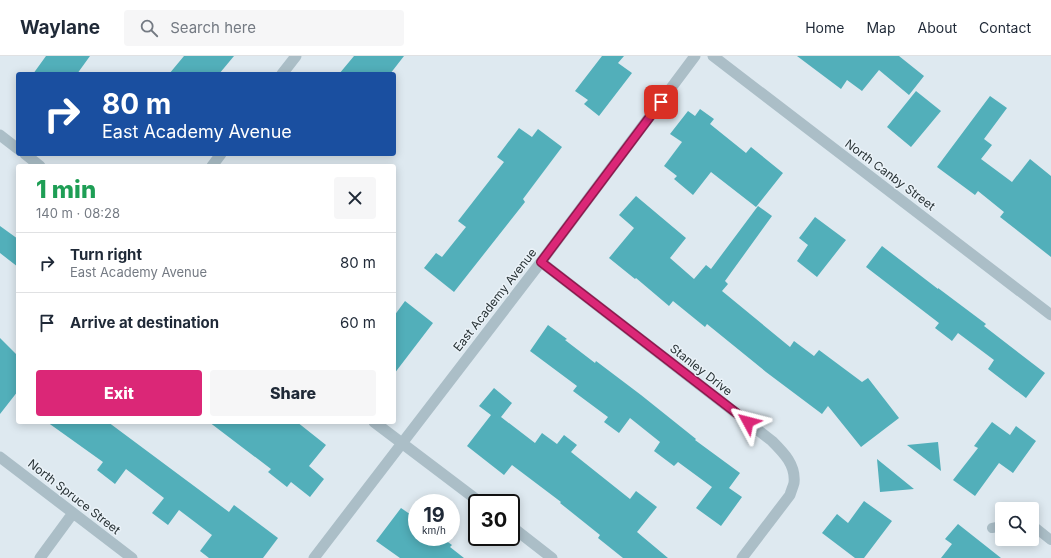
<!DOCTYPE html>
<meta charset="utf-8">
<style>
body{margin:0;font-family:Inter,sans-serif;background:#f6f6f7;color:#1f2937;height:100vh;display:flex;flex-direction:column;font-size:15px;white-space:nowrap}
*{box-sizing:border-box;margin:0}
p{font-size:13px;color:#747a83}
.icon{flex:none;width:22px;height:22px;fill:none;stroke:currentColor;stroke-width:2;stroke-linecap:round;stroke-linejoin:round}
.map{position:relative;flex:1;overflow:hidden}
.sheet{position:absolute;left:16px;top:108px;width:380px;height:260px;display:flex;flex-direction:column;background:#fff;border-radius:4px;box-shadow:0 2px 10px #0003}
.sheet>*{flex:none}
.banner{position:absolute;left:16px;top:16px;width:380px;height:84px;border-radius:4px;box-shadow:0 2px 10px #0003;background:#1a4fa0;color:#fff;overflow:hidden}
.buttons{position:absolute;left:995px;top:446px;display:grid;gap:8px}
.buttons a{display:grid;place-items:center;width:44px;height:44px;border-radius:4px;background:#fff;box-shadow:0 2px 10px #0003;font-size:20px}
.speed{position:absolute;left:408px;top:438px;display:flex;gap:8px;font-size:20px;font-weight:700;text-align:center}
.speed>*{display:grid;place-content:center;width:52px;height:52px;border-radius:50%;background:#fff;box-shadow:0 2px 10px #0003;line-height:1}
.speed small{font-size:10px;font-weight:400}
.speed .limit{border:2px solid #111;border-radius:6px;background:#fff;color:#111}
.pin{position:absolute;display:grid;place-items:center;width:34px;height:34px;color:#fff;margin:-17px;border-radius:8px;box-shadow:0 2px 6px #0006}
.me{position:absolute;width:44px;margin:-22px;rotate:308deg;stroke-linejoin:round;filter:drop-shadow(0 0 3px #0008)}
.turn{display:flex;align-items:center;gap:14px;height:84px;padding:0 20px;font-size:18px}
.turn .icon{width:52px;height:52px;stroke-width:2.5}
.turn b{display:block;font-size:28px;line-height:34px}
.round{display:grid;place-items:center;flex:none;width:42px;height:42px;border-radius:4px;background:#f6f6f7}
.headline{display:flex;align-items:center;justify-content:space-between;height:68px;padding:0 20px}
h1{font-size:24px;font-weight:800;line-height:30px;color:#1e9e55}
.primary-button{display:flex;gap:8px;margin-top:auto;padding:8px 20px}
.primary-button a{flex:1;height:46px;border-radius:4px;background:#db2777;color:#fff;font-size:16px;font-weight:800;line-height:46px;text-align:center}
.primary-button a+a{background:#f6f6f7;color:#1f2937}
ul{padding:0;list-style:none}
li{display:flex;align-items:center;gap:12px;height:60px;padding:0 20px;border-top:1px solid #e0e1e3}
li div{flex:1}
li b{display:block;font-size:15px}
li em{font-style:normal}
header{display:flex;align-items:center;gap:24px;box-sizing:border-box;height:56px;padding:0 20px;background:#fff;border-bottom:1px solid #e0e1e3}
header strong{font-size:19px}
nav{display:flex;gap:22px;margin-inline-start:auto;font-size:14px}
.search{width:280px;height:36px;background:#f6f6f7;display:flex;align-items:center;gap:10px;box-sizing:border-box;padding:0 14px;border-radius:4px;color:#747a83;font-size:15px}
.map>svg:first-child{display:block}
.building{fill:#52afba}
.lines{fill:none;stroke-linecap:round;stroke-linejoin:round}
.service{stroke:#abbec7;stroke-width:10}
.minor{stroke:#abbec7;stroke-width:11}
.route-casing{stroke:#8e194d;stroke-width:10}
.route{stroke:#db2777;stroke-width:7}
.labels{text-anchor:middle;stroke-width:3;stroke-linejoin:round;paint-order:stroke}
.street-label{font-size:12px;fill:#293336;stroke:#eaf2f8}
</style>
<header>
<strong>Waylane</strong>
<div class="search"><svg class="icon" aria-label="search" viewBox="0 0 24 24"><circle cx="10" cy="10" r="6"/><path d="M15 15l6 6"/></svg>Search here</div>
<nav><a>Home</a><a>Map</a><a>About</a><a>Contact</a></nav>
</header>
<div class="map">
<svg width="1051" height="502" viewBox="0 0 1051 502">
<rect width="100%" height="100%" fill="#dee9f0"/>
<path class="building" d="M 46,0 L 90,0 L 77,18 L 33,18 Z
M 184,0 L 234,0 L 219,18 L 169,18 Z
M 354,0 L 404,0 L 390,18 L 339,18 Z
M 602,0 L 624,0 L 618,7 L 632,17 L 599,60 L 584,48 L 588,44 L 575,35 Z
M 797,0 L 899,0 L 924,20 L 909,39 L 879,14 L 862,35 L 847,24 L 841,33 Z
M 916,35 L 941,55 L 911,91 L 887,71 Z
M 990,40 L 1007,52 L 984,83 L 992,89 L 981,103 L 1012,126 L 1030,103 L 1051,120 L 1051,201 L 1000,161 L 1004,156 L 978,135 L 975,139 L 937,111 Z
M 700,53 L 714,63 L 710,68 L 746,97 L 751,91 L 783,117 L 756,151 L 711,116 L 693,139 L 674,123 L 677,120 L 664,110 L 682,86 L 670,78 L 688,55 L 695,60 Z
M 519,72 L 532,81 L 538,73 L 562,91 L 523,143 L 525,146 L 454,236 L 424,212 L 436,197 L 442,201 L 466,171 L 458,165 L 504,106 L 497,101 Z
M 636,140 L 686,182 L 670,202 L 694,223 L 706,209 L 711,213 L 758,150 L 772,160 L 725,225 L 728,228 L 722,235 L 790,291 L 794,285 L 814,300 L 819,294 L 862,326 L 868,322 L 899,362 L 861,391 L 828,350 L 822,358 L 766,316 L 707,268 L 705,271 L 673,245 L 669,250 L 636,222 L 635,223 L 609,202 L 634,172 L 619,159 Z
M 815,161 L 846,184 L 817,221 L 797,205 L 808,189 L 799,182 Z
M 0,170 L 18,183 L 18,211 L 0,197 Z
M 882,190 L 938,233 L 938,232 L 986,268 L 984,270 L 1045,317 L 1026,342 L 988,313 L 994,304 L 958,277 L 952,285 L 935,272 L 939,267 L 866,211 Z
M 405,245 L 433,267 L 394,318 L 394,260 Z
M 548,269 L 567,283 L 565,284 L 595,307 L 596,305 L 641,339 L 696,383 L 695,384 L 740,417 L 729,432 L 742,441 L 721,470 L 696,452 L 712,431 L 678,406 L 674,410 L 654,395 L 660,386 L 630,362 L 619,377 L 604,366 L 608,361 L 573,335 L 577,330 L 530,295 Z
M 0,282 L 18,300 L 18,335 L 0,358 Z
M 494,332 L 512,347 L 501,361 L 535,387 L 542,377 L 557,388 L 564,379 L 577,389 L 571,396 L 630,443 L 636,435 L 657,451 L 637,476 L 668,502 L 623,502 L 598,482 L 600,479 L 560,447 L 561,446 L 512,409 L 504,419 L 467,390 L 491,359 L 479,350 Z
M 47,366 L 108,366 L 229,456 L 234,449 L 278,482 L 263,502 L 209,502 L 200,495 L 212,479 L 179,454 L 168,469 L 152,457 L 164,442 L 126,413 L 115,428 L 97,414 L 103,406 Z
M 209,366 L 297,366 L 326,389 L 309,410 L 324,423 L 310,441 L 291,426 L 287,431 L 268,416 L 271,413 Z
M 992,366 L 1010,379 L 1016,370 L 1036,385 L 1013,417 L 999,407 L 975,440 L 953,424 L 978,392 L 974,390 Z
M 938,386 L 941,415 L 907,389 Z
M 877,403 L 914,433 L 880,436 Z
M 864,445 L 892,465 L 864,502 L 855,502 L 822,477 L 837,458 L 848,467 Z
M 401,452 L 417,463 L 417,481 L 441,481 L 452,489 L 450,491 L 464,502 L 400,502 L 376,485 Z
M 958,468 L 1001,502 L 941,502 L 952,488 L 945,483 Z"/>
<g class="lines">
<path class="service" d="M 1032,469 L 1051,484
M 992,472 L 1002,470"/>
<path class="minor" d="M 713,0 L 1051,259
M 282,18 L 296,0
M 0,79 L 18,93
M 25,98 L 40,110
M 212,110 L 221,98
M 541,206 L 772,385 C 784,397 796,409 794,427 C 793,431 791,435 790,439 L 742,502
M 374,366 L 481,447
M 0,401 L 132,502
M 511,470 L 552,502
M 40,502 L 73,457
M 314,502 L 541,206 L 695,0"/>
</g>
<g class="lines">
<defs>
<path id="route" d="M 661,46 L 541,206 L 748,366"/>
</defs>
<use href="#route" class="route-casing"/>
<use href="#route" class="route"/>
</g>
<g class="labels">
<g class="street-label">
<text transform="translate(890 119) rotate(37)" y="4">North Canby Street</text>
<text transform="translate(495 244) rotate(-52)" y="4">East Academy Avenue</text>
<text transform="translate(701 314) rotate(38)" y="4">Stanley Drive</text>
<text transform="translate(74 441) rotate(38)" y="4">North Spruce Street</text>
</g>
</g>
</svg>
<div class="buttons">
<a><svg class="icon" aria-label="search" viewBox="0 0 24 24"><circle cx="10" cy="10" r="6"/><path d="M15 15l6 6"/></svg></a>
</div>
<div class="speed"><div>19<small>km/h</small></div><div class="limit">30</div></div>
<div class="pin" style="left:661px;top:46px;background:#d93025"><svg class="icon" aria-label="arrive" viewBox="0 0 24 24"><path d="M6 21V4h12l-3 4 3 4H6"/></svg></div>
<svg class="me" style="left:748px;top:366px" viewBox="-20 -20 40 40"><path d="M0-17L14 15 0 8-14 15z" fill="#db2777" stroke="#fff" stroke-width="4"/></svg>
<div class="banner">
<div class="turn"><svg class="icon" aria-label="right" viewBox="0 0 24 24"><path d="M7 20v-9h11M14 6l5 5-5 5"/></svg><div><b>80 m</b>East Academy Avenue</div></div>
</div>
<section class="sheet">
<div class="headline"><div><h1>1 min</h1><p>140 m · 08:28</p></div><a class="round"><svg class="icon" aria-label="close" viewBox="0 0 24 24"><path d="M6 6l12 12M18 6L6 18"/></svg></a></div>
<ul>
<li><svg class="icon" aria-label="right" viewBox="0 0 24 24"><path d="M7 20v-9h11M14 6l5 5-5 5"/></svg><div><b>Turn right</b><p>East Academy Avenue</p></div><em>80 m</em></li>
<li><svg class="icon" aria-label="arrive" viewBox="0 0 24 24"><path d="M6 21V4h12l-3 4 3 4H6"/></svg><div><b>Arrive at destination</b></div><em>60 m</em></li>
</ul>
<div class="primary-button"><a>Exit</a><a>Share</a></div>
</section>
</div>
